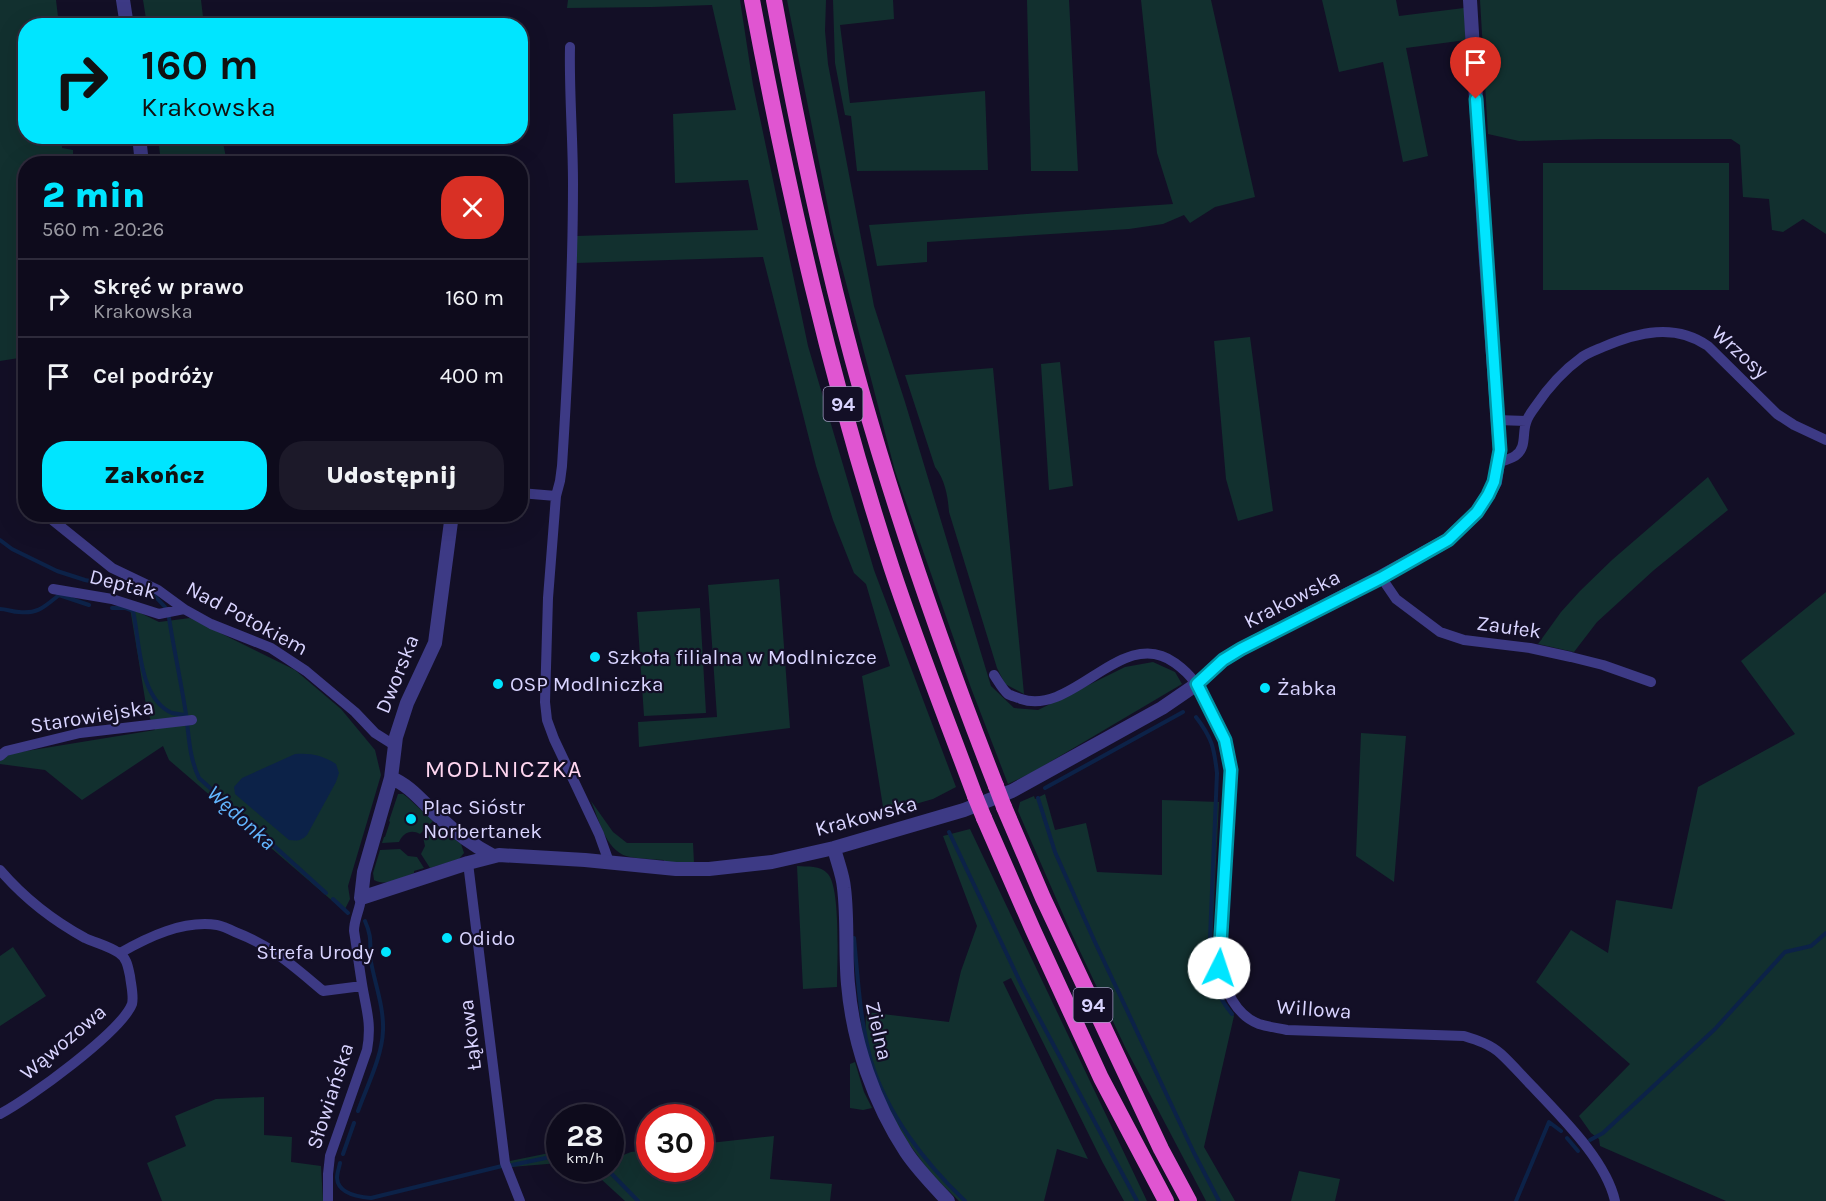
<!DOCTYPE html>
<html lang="pl">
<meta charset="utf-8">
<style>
body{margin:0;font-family:Karla,sans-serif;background:#1c1929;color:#f1f3f6;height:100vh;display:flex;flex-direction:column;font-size:22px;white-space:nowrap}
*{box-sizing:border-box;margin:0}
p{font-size:20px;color:#9b9ba3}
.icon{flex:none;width:33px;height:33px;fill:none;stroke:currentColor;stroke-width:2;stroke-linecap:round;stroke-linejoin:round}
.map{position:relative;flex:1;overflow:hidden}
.drawer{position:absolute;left:18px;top:156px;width:510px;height:366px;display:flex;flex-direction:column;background:#0e0b1c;border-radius:24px;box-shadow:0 6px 24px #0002,0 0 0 2px #2e2b3b}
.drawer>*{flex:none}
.hud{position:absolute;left:18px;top:18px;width:510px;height:126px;border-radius:24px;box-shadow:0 6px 24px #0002,0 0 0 2px #2e2b3b;background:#00e5ff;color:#111;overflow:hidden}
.speed{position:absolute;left:546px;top:1104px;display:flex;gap:12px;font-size:30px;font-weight:700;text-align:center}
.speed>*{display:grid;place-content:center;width:78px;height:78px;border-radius:50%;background:#0e0b1c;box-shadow:0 6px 24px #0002,0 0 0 2px #2e2b3b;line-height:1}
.speed small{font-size:15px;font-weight:400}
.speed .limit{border:9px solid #d22;background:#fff;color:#111}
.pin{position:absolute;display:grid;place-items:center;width:51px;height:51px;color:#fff;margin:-62px -26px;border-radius:50% 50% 50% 0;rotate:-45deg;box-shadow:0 0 6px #0007}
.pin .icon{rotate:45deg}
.me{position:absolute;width:66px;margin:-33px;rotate:4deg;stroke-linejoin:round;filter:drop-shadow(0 0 4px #0008)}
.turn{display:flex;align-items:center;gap:21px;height:126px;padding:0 24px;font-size:27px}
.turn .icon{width:78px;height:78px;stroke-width:2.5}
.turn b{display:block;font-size:42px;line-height:51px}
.round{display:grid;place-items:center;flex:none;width:63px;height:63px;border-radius:24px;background:#1c1929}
.head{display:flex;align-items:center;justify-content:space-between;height:102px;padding:0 24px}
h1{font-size:36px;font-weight:800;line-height:45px;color:#00e5ff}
.primary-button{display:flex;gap:12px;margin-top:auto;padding:12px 24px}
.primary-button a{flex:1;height:69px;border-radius:24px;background:#00e5ff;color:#111;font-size:24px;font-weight:800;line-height:69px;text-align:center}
.primary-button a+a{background:#1c1929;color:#f1f3f6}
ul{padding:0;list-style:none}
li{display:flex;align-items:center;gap:18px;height:78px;padding:0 24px;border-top:2px solid #2e2b3b}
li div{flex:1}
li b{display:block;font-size:22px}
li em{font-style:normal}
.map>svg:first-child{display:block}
.green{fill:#12302f}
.water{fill:#0c2248}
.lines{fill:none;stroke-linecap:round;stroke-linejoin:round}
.stream{stroke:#0c2248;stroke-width:4}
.minor{stroke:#3d3a85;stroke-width:10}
.tertiary{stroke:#3d3a85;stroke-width:14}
.trunk{stroke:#e055d1;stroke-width:16}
.trunk-bridge{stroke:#e055d1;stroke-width:16}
.route-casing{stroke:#0095a6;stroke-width:15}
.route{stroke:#00e5ff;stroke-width:10}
.poi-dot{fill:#00e5ff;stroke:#130f26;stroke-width:2}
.labels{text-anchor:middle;stroke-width:4.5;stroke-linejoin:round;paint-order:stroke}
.shield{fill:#130f26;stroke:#9e99be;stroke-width:1.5}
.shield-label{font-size:20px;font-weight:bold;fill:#d9d4ff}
.street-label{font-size:21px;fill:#d9d4ff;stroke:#130f26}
.poi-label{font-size:21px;fill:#d9d4ff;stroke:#130f26;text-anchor:start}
.water-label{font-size:22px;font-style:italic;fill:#62b6ff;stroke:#130f26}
.quarter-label{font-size:24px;letter-spacing:1.5px;fill:#ffd6f0;stroke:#130f26}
</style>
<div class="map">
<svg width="1826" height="1201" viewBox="0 0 1826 1201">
<rect width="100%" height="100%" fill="#130f26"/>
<path class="green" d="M 0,0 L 56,0 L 59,25 L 26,26 L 26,136 L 62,137 L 62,148 L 73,150 L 73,163 L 26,164 L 25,354 L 25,357 L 0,361 Z
M 143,0 L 201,0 L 204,25 L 147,25 Z
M 568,0 L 740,0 L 753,85 L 808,346 L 874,570 L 956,787 L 933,799 L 884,813 L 862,676 L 890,666 L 866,584 L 854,573 L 833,520 L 816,466 L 763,257 L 576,263 L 577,236 L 758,230 L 748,180 L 675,183 L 673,114 L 736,110 L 712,5 L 652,7 L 567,8 Z
M 787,0 L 826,0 L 825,31 L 828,64 L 874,306 L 905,402 L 991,686 L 1014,708 L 1038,710 L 1125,667 L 1153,662 L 1175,672 L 1182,684 L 1033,772 L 1008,784 L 971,688 L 895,471 L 833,233 Z
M 833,0 L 893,0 L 894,19 L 840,25 L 850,103 L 985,91 L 988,170 L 857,171 L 851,116 L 845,115 L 835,63 Z
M 1027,0 L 1069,0 L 1078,171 L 1031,171 Z
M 1141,0 L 1211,0 L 1255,197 L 1215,207 L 1190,223 L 1184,215 L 1163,224 L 1129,229 L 927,242 L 927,262 L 877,266 L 869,225 L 1173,204 L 1157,153 Z
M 1322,0 L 1396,0 L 1399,16 L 1464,8 L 1466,40 L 1406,48 L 1428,156 L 1403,162 L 1383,62 L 1339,72 Z
M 1480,0 L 1826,0 L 1826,234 L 1803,219 L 1783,232 L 1772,230 L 1769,199 L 1743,197 L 1740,145 L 1731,139 L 1599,139 L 1519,141 L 1488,134 Z
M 158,137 L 222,137 L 227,163 L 161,163 Z
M 1543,163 L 1729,163 L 1729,290 L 1543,290 Z
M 1250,337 L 1273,511 L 1238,521 L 1226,479 L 1214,341 Z
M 1060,362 L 1073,486 L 1049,490 L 1041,364 Z
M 993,368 L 1024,694 L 1005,684 L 997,668 L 949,512 C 948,496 945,480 935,467 L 905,375 Z
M 1708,477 L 1728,510 L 1654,570 L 1597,622 L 1574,652 L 1538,644 L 1561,612 L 1580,591 L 1612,560 Z
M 779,579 L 790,728 L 639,747 L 638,722 L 717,717 L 708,585 Z
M 1826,592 L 1826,1201 L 1726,1201 L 1600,1146 L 1599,1139 L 1591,1133 L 1579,1116 L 1630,1064 L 1536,982 L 1571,930 L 1608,953 L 1616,900 L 1672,909 L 1698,787 L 1795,734 L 1741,661 Z
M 130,608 L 159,622 L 190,618 L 295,670 L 341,709 L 375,750 L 381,775 L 348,886 L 350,899 L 344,911 L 169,760 L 163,746 L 82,800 L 45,770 L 0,764 L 0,761 L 8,754 L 155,730 L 147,711 Z
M 700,608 L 706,713 L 644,716 L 637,612 Z
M 1361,733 L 1406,736 L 1394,882 L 1356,856 Z
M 398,794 L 403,794 L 407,797 L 433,821 L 420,834 C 411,829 403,833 399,842 L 382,843 L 384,837 L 385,837 L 390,822 L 389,821 Z
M 1045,794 L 1055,830 L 1086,823 L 1097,872 L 1162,875 L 1162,800 L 1219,802 L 1211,963 C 1216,985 1221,998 1234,1016 L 1204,1147 L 1235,1201 L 1206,1201 L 1125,1047 L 1069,928 L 1018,811 L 1020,802 L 1034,796 L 1035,799 Z
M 591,801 L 613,832 L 627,843 L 693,843 L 694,863 L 664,863 L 664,860 C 652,859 637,859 626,856 C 605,849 599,819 591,801 Z
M 436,825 L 461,844 L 464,853 L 459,859 L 430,868 L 421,854 L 425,846 L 423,837 Z
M 970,829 L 1147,1201 L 1124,1201 L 1103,1163 L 1011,978 L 1003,982 L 1088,1159 L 1057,1149 L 1044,1201 L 959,1201 L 931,1174 L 901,1133 L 879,1090 L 865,1044 L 866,1012 L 949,1022 L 961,971 L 977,926 L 943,836 Z
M 400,849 L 408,856 L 417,857 L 424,868 L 414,871 L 414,873 C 403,877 385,887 374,880 L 373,873 L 380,850 Z
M 797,866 C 808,867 820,865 828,874 C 841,889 837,965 837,987 L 803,989 Z
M 13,947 L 46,996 L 0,1026 L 0,956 Z
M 855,1062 L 864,1092 L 872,1108 L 863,1110 L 850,1108 L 850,1064 Z
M 264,1097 L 264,1135 L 292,1137 L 291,1162 L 321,1166 L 323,1201 L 162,1201 L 147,1163 L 186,1146 L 175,1116 L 216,1099 Z
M 774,1136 L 770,1179 L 832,1184 L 830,1201 L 625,1201 L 590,1169 L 610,1168 L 611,1160 L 631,1152 L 649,1150 L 650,1168 L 700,1168 L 701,1144 Z
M 559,1151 L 559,1163 L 511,1167 L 510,1161 Z
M 1299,1171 L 1340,1179 L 1335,1201 L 1291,1201 Z"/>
<path class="water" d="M 295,754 C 311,753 322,755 336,764 L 339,773 L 336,782 L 307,835 C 301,841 297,841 289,840 L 235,794 L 234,787 L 242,778 Z"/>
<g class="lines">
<path class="stream" d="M 0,540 L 12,549 L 57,571 L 85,580 L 153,594 L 165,607
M 112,608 L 125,608 L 133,611 C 140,641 138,698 172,713 C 176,714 182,714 186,716
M 0,609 C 7,609 12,612 19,612 C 39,614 45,606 59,595 L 89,605
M 169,618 C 174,650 181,682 186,714 C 189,736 189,757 199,778 L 326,893
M 1196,717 C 1212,738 1214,747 1217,773 L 1209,962 C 1213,983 1219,998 1232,1014
M 1045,788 L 1183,712
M 1038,798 L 1055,852 L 1094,940 L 1194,1153 L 1219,1201
M 949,832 L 1022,986 L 1137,1201
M 333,899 L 348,913
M 854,938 C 858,979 860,1021 871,1061 C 887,1114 925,1163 965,1201
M 358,1111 C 367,1086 382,1057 383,1031 C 384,1007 375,984 371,962 C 369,944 373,939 365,921
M 1567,1138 L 1578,1151
M 1590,1140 L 1603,1133 L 1715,1029 L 1785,952 L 1811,946 L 1826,933
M 343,1154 L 354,1123
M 340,1163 C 339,1168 337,1173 337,1178 C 338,1194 358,1197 371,1198 L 502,1166
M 512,1165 L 560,1155
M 606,1168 L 638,1201
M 1516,1201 L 1549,1122 L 1561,1131"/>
<path class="minor" d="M 570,47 C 569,92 573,138 573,184 C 573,278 568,372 562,466 L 560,481 L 556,496 L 548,598 L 545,702 L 547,720 L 554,739 L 599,834 L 609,862
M 1497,420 L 1526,421
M 1497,463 C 1503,461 1510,459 1515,456 C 1527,448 1522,434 1526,423 C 1527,418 1532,411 1535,407 C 1547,389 1564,370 1582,357 C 1588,353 1596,350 1603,347 C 1638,332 1675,323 1708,346 L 1777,414 L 1794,425 L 1826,440
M 520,493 L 556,496
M 23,497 L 26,499
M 45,514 L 112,568 L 158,590 L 184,609 L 211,624 L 271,648 L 306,671 L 355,712 L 375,733 L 394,745
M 1381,577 L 1396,599 L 1440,632 L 1464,640 L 1530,648 L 1571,657 L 1603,665 L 1651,682
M 53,589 L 112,599 L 159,614 L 184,609
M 994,675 C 998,681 1003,690 1008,694 C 1011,696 1017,697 1021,699 C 1073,717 1123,624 1175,663 C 1193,676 1199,687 1207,706 C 1212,717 1219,728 1224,739 C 1228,748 1229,760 1231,770 L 1219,968 C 1226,990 1235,1015 1259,1024 C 1268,1027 1278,1028 1287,1030 L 1464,1036 C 1477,1040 1490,1044 1501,1054 C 1512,1064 1522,1076 1533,1087 C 1561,1117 1606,1160 1615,1201
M 0,756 L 6,751 L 80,733 L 192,720
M 468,863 L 505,1163 L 520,1201
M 0,870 C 25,899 52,920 85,938 C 96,943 109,946 119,953 C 127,958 128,967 130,976 C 131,985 134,996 132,1004 C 121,1032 29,1099 0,1114
M 120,953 C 148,937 183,920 217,925 C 223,926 229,929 235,932 C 272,946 293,966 323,991 L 362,986
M 328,1201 L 328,1174 L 330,1156 L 367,1050 C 372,1023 366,1009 362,984 C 359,966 357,949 354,931 C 354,919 360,910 361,898"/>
<path class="tertiary" d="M 123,0 L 127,26
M 139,136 L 142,164
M 452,514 L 435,643 L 407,703 L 396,737 L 391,778 L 364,872 L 361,898 L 468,863 L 499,855 L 585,860 L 676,869 L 709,869 L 772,862 L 834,848 L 964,810 L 1012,791 L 1162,708 L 1197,684 L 1223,660 L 1241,649 L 1381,577 L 1448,540 L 1477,512 L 1488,495 L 1495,482 L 1500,450 L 1485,247 L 1470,0
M 391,778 C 410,785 424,804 439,817 C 455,832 473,845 493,856
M 834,848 C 837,861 843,875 844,888 C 848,920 845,953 848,984 C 853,1043 874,1103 906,1152 C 918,1170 933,1185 948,1201"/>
<path class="trunk" d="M 752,0 C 788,192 831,383 892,569 C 917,645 947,720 975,796
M 774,0 C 798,131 825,262 861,390 C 899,524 945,656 996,786
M 1004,807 L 1043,898 L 1161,1149 L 1189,1201
M 984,818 L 1033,930 L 1101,1078 L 1166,1201"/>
<path class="trunk-bridge" d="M 996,786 L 1004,807
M 975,796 L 984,818"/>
</g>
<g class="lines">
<defs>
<path id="route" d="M 1219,968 L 1231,770 L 1225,740 L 1197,684 L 1223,660 L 1241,649 L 1381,578 L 1448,540 L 1477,512 L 1488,495 L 1494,482 L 1500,450 L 1476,99"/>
</defs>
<use href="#route" class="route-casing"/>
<use href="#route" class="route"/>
</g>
<g class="poi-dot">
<circle cx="595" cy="657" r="6"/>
<circle cx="498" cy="684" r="6"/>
<circle cx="1265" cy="688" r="6"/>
<circle cx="411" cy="819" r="6"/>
<circle cx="447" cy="938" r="6"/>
<circle cx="386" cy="952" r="6"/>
</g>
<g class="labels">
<g class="shield">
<rect x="823.5" y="387" width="39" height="34" rx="4.5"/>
<rect x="1073.5" y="988" width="39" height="34" rx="4.5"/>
</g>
<g class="shield-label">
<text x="843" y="411">94</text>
<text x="1093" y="1012">94</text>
</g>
<g class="street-label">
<text transform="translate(1740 352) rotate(42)" y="7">Wrzosy</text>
<text transform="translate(123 584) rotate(14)" y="7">Deptak</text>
<text transform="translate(1292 599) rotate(-27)" y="7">Krakowska</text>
<text transform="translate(247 618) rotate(28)" y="7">Nad Potokiem</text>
<text transform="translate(1509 627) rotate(8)" y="7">Zaułek</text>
<text transform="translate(397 674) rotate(-68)" y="7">Dworska</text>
<text transform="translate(92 716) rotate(-9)" y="7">Starowiejska</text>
<text transform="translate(866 816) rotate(-15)" y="7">Krakowska</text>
<text transform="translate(1314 1009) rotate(4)" y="7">Willowa</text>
<text transform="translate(879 1031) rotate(77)" y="7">Zielna</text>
<text transform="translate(470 1035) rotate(-97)" y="7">Łąkowa</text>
<text transform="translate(63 1042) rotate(-40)" y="7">Wąwozowa</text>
<text transform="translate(330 1096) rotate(-72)" y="7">Słowiańska</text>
</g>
<g class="poi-label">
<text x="607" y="664">Szkoła filialna w Modlniczce</text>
<text x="510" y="691">OSP Modlniczka</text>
<text x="1277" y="695">Żabka</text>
<text x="423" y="814">Plac Sióstr<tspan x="423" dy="24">Norbertanek</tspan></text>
<text x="459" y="945">Odido</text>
<text x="374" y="959" text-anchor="end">Strefa Urody</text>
</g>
<g class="water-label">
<text transform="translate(242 817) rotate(42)" y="8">Wędonka</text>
</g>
<g class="quarter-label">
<text x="504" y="777">MODLNICZKA</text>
</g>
</g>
</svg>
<div class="speed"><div>28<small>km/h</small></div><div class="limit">30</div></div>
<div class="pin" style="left:1476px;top:99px;background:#d93025"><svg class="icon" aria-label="arrive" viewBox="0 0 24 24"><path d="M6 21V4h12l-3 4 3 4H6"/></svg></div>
<svg class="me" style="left:1219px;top:968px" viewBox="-20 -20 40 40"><circle r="19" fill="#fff"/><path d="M0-13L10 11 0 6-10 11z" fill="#00e5ff"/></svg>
<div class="hud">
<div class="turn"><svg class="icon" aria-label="right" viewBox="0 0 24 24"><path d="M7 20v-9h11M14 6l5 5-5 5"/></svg><div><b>160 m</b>Krakowska</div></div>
</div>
<section class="drawer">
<div class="head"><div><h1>2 min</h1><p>560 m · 20:26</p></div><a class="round" style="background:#d93025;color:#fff"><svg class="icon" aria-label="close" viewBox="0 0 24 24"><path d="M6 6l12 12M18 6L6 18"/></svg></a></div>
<ul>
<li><svg class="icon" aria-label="right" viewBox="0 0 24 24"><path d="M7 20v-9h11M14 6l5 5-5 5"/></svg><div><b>Skręć w prawo</b><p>Krakowska</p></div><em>160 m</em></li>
<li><svg class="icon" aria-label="arrive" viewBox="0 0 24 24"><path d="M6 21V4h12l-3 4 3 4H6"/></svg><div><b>Cel podróży</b></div><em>400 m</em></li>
</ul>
<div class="primary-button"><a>Zakończ</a><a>Udostępnij</a></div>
</section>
</div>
